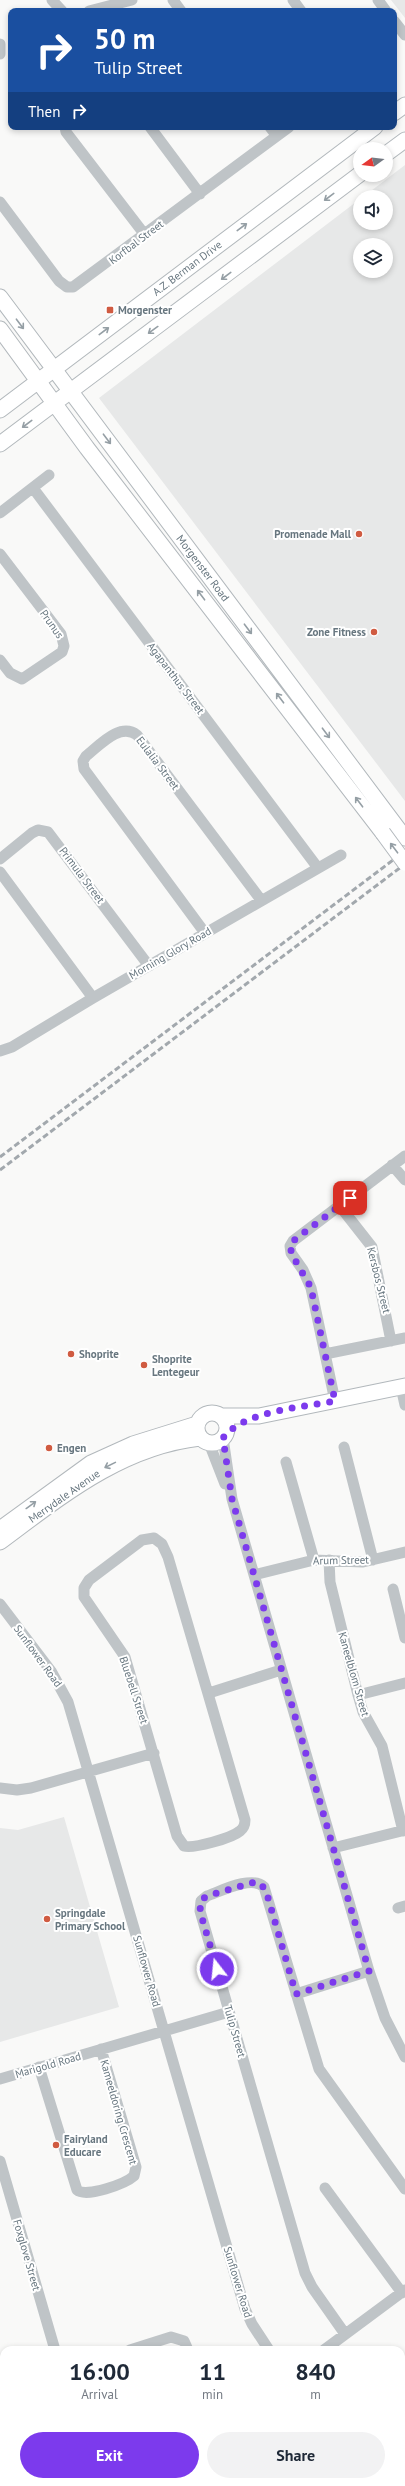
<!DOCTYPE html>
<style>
body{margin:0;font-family:"PT Sans",sans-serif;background:#f2f2f3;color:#1f2937;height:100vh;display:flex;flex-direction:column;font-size:15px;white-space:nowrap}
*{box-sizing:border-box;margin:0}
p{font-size:13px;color:#747a83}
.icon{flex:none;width:22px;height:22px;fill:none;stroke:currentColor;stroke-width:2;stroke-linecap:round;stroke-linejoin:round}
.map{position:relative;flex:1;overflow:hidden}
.details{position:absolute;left:0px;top:2346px;width:405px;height:140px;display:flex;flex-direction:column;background:#fff;border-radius:12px 12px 0 0;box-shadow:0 2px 6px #0003}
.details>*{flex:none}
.guide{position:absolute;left:8px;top:8px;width:389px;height:122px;border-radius:8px;box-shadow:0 2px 6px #0003;background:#1a4fa0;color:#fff;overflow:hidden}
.needle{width:26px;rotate:255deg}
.buttons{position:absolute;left:353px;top:142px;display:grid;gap:8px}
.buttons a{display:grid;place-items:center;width:40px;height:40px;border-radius:50%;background:#fff;box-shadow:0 2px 6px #0003;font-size:20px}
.pin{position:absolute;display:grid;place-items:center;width:34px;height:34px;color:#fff;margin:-17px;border-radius:8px;box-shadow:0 2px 6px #0006}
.me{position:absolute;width:44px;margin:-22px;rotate:344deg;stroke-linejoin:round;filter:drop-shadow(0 0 3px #0008)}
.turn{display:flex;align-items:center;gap:14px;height:84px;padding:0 20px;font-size:18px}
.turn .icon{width:52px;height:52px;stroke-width:2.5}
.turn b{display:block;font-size:28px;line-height:34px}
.then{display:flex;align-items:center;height:38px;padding:0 20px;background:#0003;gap:8px;font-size:15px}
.eta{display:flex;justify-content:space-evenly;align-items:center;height:68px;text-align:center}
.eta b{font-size:24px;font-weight:700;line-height:28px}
.action{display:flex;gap:8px;margin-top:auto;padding:8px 20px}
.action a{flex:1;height:46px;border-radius:24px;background:#7c3aed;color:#fff;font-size:16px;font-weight:700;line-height:46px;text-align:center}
.action a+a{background:#f2f2f3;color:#1f2937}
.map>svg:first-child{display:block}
.built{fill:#e7e8e8;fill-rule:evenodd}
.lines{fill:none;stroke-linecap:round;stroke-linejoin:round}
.secondary-casing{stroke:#b2b8bc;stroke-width:17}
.street{stroke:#bfc4c7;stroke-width:11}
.secondary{stroke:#fff;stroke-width:15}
.rail{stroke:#a2a8ad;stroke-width:3;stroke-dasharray:6 3;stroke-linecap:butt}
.secondary-bridge-casing{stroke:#b2b8bc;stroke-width:17;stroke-linecap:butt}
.secondary-bridge{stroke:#fff;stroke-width:15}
.oneway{stroke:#959fa5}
.route{stroke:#7c3aed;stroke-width:7;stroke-dasharray:0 12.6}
.poi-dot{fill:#d05b41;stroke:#fff;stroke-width:1.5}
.labels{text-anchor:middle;stroke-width:4;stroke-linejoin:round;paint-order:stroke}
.street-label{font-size:11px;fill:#67767f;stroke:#fff}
.poi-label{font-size:11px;font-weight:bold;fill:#67767f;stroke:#fff;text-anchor:start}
</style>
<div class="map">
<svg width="405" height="2486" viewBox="0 0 405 2486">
<rect width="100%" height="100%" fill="#f9f9f8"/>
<path class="built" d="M 391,0 L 405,0 L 405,18 Z
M 405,165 L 405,801 L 99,398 L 360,199 L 360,223 L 386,223 L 386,197 L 363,197 ZM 360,245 L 386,245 L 386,271 L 360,271 Z
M 64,1817 L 119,2007 L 0,2042 L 0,1828 L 18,1830 Z"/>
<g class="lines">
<defs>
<path id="secondary" d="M 394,113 L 405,105
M 386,154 L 405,140
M 0,297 L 405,838
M 0,329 L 87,448 L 383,833
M 0,410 L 375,127
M 0,444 L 360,174
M197 1428a15 15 0 1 1 30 0a15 15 0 1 1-30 0Z
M 222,1416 L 259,1416 L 405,1386
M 0,1529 L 91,1463 L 133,1444 L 197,1424
M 0,1542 C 62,1496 121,1447 200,1438
M 401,2401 L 405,2399
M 401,2438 L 405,2435
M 287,2486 L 292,2482
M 336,2486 L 341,2482"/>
</defs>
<use href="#secondary" class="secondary-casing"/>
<path class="street" d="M 52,0 L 62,11
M 173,0 L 181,11
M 293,0 L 301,11
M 378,0 L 386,11
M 89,11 L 132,0
M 394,21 L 405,35
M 0,44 L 0,54
M 65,127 L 66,132 L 145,235
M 150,127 L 200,194
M 270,127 L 277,136
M 0,202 L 59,281 L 67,287 L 73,287 L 289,127
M 33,488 L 318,868
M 0,513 L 49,475
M 0,554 L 61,634 L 64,646 L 62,652 L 22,679 L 10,673 L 0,660
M 0,859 L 32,833 L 38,830 L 48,832 L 149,966
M 0,872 L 93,998
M 205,933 L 84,769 L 83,761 L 86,756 C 100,745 120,722 137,735 L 261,900
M 0,1051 L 12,1047 L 93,998 L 341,855
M 392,1165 L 405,1180
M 339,1205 L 372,1247 L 391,1341
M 325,1354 L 405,1338
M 401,1387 L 405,1405
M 335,1401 L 311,1288 L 303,1270 L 291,1253 L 290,1246 L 293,1241 L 405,1156
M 223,1438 L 232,1499 L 369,1971 L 385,2018 L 405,2057
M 209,1443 L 225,1484
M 344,1447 L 373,1560
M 286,1462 L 314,1560
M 154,1538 L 162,1544 L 168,1557 L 245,1820 C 245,1825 244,1828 240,1831 C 232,1838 193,1849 184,1846 L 177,1836 L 125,1657 L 84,1597 L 84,1588 L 89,1580 L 142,1540 Z
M 329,1560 L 330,1582 L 358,1695 L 363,1712 L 382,1746 L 403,1831
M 254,1575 L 314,1560 L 363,1562 L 405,1552
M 393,1589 L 405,1638
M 0,1604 L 51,1671 L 68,1702 L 245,2309 L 252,2324 L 269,2350
M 209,1693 L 281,1670
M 358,1695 L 405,1683
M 0,1788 L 17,1790 L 31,1788 L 154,1753
M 333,1848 L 405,1830
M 398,1908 L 405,1906
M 296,1994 L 369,1971
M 39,2067 L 77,2190 C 86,2198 125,2184 134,2176 L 136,2167 L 101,2049
M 0,2079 L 229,2012
M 0,2161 L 55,2350
M 325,2188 L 402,2293
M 345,2334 L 312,2287 L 305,2273 L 200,1911 L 201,1901 L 207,1896 C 221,1891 252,1875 264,1887 L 319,2069 L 405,2189
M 130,2350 L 171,2337 L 184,2341 L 188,2350
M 324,2350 L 405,2290
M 0,2401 L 4,2411
M 401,2477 L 405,2474
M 24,2482 L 26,2486
M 104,2482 L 107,2486
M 197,2486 L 202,2482
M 388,2486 L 394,2482"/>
<use href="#secondary" class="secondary"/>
<path class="rail" d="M 0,1157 L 405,851
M 0,1170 L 405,864"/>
<defs>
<path id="secondary-bridge" d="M 383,833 L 405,863"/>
</defs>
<use href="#secondary-bridge" class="secondary-bridge-casing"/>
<use href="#secondary-bridge" class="secondary-bridge"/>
</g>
<defs><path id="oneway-shaft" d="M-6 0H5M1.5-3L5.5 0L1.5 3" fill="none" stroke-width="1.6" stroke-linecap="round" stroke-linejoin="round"/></defs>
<g class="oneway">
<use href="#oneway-shaft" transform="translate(329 197) rotate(143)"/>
<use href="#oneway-shaft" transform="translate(242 227) rotate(-37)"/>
<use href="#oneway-shaft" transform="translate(226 276) rotate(143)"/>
<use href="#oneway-shaft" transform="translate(20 324) rotate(53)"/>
<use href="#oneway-shaft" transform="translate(153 330) rotate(144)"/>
<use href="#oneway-shaft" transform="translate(104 331) rotate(-37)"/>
<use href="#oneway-shaft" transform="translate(27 424) rotate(143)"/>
<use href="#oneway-shaft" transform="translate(107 439) rotate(53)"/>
<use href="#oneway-shaft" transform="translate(201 595) rotate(-127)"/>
<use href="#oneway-shaft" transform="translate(248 629) rotate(53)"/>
<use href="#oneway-shaft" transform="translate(280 698) rotate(-127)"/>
<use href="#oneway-shaft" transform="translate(326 733) rotate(53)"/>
<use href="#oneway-shaft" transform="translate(359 802) rotate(-127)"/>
<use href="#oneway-shaft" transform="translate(394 848) rotate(-127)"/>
<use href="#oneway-shaft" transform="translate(110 1465) rotate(154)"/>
<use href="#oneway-shaft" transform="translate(31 1505) rotate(-36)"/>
</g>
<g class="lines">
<path class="route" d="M 217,1969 L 200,1911 L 201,1900 L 207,1896 L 255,1882 L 260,1883 L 266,1891 L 296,1994 L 369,1971 L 232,1499 L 223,1438 C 243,1411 303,1407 335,1401 L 311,1288 C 305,1275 292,1259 290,1246 L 293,1241 L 350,1198"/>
</g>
<g class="poi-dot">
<rect x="106" y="306" width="8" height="8" rx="2"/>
<circle cx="359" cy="534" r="4"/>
<circle cx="374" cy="632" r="4"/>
<circle cx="71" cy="1354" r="4"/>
<circle cx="144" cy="1365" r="4"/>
<circle cx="49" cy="1448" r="4"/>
<circle cx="47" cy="1919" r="4"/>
<circle cx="56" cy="2145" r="4"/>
</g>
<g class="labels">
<g class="street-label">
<text transform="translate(136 242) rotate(-37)" y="4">Korfbal Street</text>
<text transform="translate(187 268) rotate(-37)" y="4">A.Z. Berman Drive</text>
<text transform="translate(203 568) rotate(53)" y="4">Morgenster Road</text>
<text transform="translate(52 624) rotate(55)" y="4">Prunus</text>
<text transform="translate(176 678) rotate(53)" y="4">Agapanthus Street</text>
<text transform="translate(158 763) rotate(53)" y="4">Eulalia Street</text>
<text transform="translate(82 875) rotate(53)" y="4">Primula Street</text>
<text transform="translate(170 953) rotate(-30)" y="4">Morning Glory Road</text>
<text transform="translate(379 1280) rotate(76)" y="4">Kersbos Street</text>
<text transform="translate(64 1496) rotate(-35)" y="4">Merrydale Avenue</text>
<text transform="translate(341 1560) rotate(-1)" y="4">Arum Street</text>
<text transform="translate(38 1656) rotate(54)" y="4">Sunflower Road</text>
<text transform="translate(354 1674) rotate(74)" y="4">Kaneelblom Street</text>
<text transform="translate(134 1690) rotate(72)" y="4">Bluebell Street</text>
<text transform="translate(147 1971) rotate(74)" y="4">Sunflower Road</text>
<text transform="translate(235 2031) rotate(74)" y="4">Tulip Street</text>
<text transform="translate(48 2065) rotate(-16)" y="4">Marigold Road</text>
<text transform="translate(119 2112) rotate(74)" y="4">Kameeldoring Crescent</text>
<text transform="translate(27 2255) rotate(74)" y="4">Foxglove Street</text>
<text transform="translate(238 2282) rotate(73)" y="4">Sunflower Road</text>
</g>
<g class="poi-label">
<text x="118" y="314">Morgenster</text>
<text x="351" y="538" text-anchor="end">Promenade Mall</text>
<text x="366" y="636" text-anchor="end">Zone Fitness</text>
<text x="79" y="1358">Shoprite</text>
<text x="152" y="1363">Shoprite<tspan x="152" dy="13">Lentegeur</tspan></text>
<text x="57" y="1452">Engen</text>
<text x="55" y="1917">Springdale<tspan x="55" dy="13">Primary School</tspan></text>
<text x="64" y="2143">Fairyland<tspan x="64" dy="13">Educare</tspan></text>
</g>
</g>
</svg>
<div class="buttons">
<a><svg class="needle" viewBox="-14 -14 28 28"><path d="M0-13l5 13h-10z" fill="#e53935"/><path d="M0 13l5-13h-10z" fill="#747a83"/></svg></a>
<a><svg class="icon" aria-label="sound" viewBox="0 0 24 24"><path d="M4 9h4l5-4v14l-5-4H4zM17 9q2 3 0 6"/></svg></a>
<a><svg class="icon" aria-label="layers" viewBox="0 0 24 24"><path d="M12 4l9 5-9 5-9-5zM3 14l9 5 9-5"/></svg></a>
</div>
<div class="pin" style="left:350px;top:1198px;background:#d93025"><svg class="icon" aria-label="arrive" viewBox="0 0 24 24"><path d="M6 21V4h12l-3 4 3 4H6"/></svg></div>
<svg class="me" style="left:217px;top:1969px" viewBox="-20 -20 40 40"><circle r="17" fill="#7c3aed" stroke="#fff" stroke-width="3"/><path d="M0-11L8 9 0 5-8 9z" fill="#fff"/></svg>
<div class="guide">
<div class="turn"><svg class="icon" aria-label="right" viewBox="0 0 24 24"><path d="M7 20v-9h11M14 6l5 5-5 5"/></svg><div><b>50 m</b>Tulip Street</div></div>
<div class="then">Then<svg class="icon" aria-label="right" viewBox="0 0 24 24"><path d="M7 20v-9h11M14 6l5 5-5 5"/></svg></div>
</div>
<section class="details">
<div class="eta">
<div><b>16:00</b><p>Arrival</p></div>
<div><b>11</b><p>min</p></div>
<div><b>840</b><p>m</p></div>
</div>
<div class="action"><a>Exit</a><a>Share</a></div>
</section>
</div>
